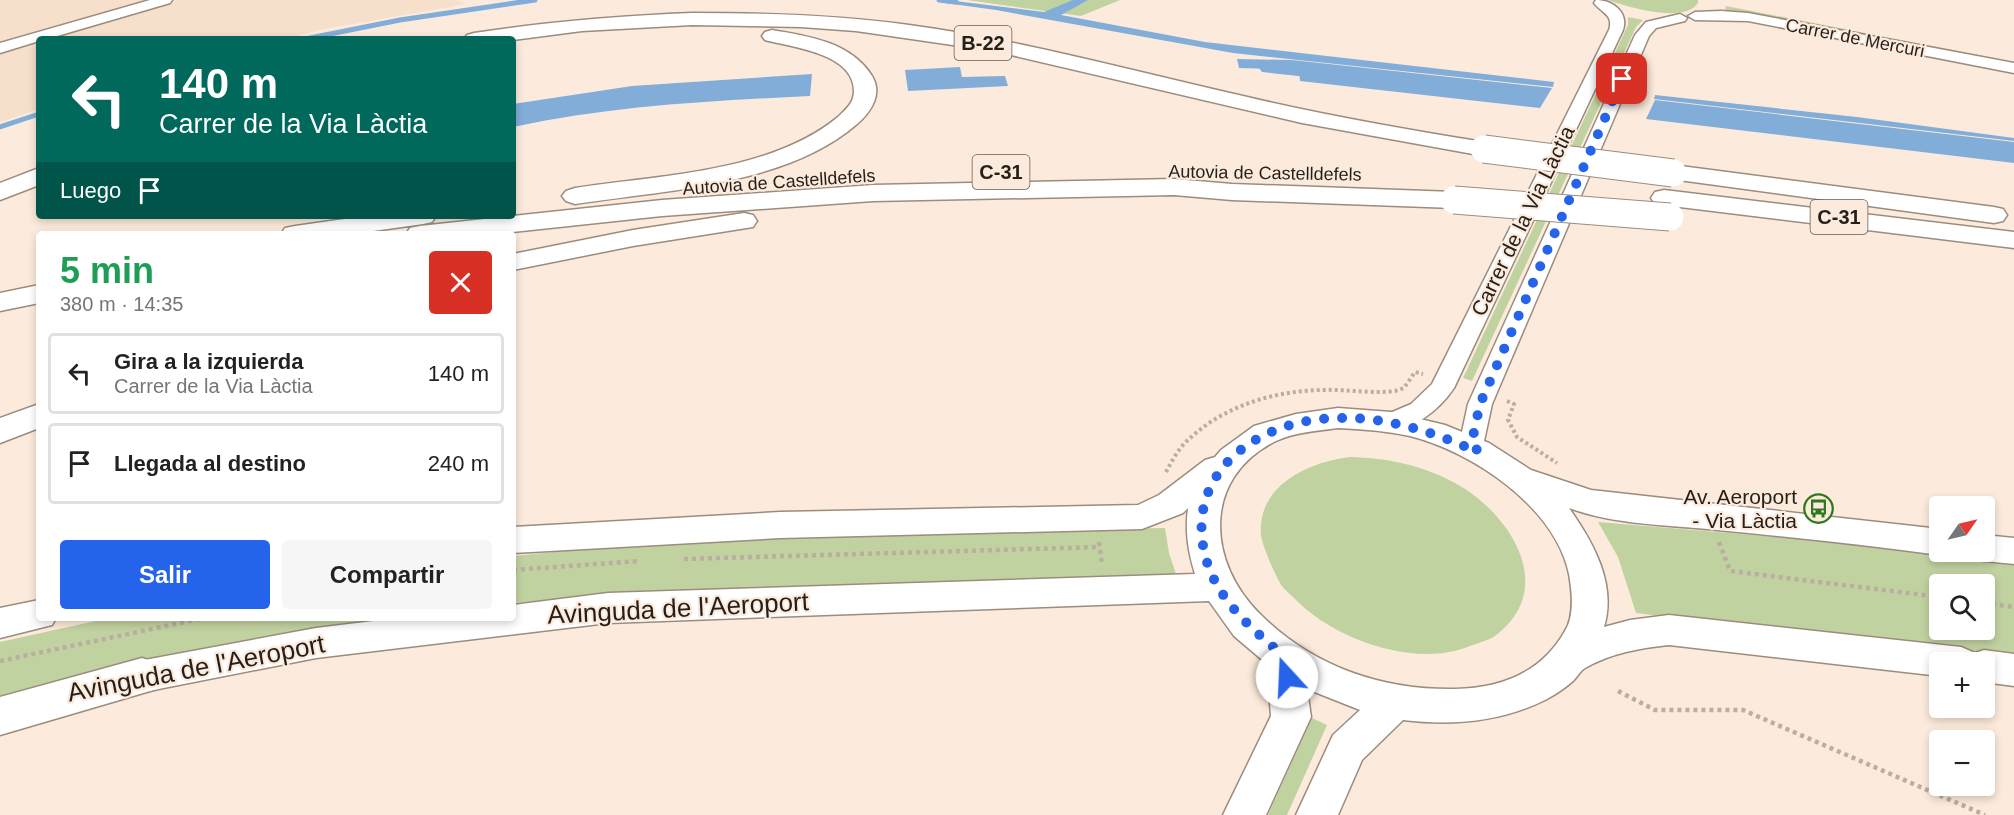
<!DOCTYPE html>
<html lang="es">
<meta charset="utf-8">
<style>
body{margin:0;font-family:Arial,sans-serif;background:#f6f6f6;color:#222;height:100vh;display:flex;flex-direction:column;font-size:22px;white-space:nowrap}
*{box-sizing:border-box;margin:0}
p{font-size:20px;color:#767676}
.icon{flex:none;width:33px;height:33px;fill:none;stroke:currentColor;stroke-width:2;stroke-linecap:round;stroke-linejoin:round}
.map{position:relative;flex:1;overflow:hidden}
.details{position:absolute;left:36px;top:231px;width:480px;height:390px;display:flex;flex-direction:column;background:#fff;border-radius:6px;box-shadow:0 3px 9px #0003}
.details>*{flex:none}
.top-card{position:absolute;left:36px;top:36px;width:480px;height:183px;border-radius:6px;box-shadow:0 3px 9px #0003;background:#00695c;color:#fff;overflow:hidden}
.needle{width:39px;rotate:56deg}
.controls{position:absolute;left:1929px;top:496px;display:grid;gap:12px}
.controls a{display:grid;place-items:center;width:66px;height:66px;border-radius:6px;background:#fff;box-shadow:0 3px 9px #0003;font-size:30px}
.pin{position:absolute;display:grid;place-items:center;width:51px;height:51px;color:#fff;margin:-26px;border-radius:12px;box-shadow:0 3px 9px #0006}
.me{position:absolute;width:66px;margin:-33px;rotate:340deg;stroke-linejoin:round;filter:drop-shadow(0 0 4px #0008)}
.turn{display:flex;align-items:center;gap:21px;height:126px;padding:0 24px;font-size:27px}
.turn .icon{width:78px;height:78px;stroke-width:2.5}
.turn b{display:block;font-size:42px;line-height:51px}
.then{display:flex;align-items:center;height:57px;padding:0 24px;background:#0003;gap:12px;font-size:22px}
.round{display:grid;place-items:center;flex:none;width:63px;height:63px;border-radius:6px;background:#f6f6f6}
.summary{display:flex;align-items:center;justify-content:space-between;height:102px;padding:0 24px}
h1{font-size:36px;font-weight:700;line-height:45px;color:#1e9e55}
.button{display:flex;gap:12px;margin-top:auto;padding:12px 24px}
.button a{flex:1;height:69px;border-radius:6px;background:#2563eb;color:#fff;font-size:24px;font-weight:700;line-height:69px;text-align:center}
.button a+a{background:#f6f6f6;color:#222}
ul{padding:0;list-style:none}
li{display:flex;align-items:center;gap:18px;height:81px;margin:0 12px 9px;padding:0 12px;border:3px solid #e0e0e0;border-radius:6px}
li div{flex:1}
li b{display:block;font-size:22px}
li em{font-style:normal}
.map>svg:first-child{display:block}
.built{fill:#f6dfcb}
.green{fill:#c1d2a1;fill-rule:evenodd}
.water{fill:#82add8}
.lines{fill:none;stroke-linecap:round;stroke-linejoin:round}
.stream{stroke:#82add8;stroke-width:5}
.canal{fill:#82add8;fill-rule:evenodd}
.minor-casing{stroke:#9b8c7e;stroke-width:3}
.tertiary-casing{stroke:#9b8c7e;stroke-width:3}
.primary-casing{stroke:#9b8c7e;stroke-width:3}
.motorway-casing{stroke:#9b8c7e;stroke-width:3}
.path-far1{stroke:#bbada1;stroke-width:4;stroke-dasharray:3 3;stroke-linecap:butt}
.path{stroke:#bbada1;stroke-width:4.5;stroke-dasharray:4 4;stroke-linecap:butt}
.minor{fill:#fff;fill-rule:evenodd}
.tertiary{fill:#fff;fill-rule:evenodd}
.primary{fill:#fff;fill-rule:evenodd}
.motorway{fill:#fff;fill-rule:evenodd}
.motorway-bridge-casing{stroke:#9b8c7e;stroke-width:29;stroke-linecap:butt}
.motorway-bridge{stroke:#fff;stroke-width:27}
.route{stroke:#2563eb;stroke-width:10;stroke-dasharray:0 18}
.labels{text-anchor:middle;stroke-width:4.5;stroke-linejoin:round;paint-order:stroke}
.far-street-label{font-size:18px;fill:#251f1a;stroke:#fcebdc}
.shield{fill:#fcebdc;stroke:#665c54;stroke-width:1.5}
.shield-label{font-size:20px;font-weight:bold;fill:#251f1a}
.street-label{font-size:21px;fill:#251f1a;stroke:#fcebdc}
.poi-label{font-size:21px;fill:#251f1a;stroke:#fcebdc;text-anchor:end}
.near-street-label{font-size:26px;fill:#251f1a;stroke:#fcebdc}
</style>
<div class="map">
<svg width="2014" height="815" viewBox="0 0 2014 815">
<rect width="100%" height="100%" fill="#fcebdc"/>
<path class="built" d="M 0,0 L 457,0 L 466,4 L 319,30 L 284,39 L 39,39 L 39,109 L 0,122 Z"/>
<path class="green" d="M 967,0 L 1120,0 L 1081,16 Z
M 1608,0 L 1698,0 L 1698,3 C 1684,24 1628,7 1608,0 Z
M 1726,6 L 2014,62 L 2014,64 L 1725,11 Z
M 1628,17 L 1643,20 L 1636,27 L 1472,381 L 1463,378 L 1628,25 Z
M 1350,457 C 1388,458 1422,465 1455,483 C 1510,513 1559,588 1495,636 C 1488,641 1477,643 1470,646 C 1415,669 1333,639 1294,598 C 1289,593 1282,588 1279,581 C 1274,572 1262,545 1261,535 C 1257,485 1309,462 1350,457 Z
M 1598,522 L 1848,543 L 2014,565 L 2014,660 L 1636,613 L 1618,557 ZM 1940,585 L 1984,585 L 1984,630 L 1940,630 Z
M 1165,528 L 1169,553 L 1177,577 L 644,593 L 513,603 L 513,556 L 656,542 L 948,531 Z
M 109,618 L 395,618 L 134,665 L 0,696 L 0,642 Z
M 1312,718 L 1327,725 L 1287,815 L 1268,815 Z"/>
<path class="water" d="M 947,0 L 1044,12 L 1073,0 L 1088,0 L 1061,15 L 1205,42 L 1554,82 L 1553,87 L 1233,53 L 996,10 L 945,3 Z
M 1237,59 L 1292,60 L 1552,88 L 1540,108 L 1300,81 L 1299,70 L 1239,68 Z
M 960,67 L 962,77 L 1005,76 L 1008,86 L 908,91 L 905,70 Z
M 812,74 L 810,96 C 710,101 611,106 513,127 L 513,104 L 632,86 Z
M 1655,95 L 1857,117 L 2014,138 L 2014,141 L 1654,99 Z
M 1655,100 L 2014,142 L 2014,163 L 1646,119 Z"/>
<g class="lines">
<path class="stream" d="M 939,0 L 956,2
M 305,39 L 400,20 L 535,0
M 0,127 L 39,114"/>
<path class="canal" d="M 1268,63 L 1335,70 L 1341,71 L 1344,75 L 1341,79 L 1335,80 L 1262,72 L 1259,68 L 1262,64 Z"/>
<defs>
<path id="minor" d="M 150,0 L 172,0 L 170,3 L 47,39 L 39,39 L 39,41 L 0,53 L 0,43 Z
M 1596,0 C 1612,0 1629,12 1623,30 L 1454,388 C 1440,409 1410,435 1383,428 L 1380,422 L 1383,416 L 1411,404 L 1432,384 L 1609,30 C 1614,15 1602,13 1594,3 Z
M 1721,11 L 1748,13 L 2014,63 L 2014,73 L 1748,21 L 1695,20 L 1688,16 L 1695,12 Z
M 1680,14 L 1687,18 L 1685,21 L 1656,28 L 1649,36 L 1492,404 L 1484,441 L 1491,452 L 1487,458 L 1478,461 L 1469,458 L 1460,441 L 1468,404 L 1635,35 L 1646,22 Z"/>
<path id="tertiary" d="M 1338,408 L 1391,412 L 1445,425 L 1489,443 L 1531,470 L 1591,490 L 1940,529 L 1940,552 L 1949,552 L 1940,555 C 1866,545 1792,537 1717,530 C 1669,525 1615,525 1569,508 C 1593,542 1617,584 1604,627 L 1630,620 L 1669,615 L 1961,647 L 1975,653 L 1984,650 L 2014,654 L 2014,686 L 1984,682 L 1984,663 L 1940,663 L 1940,676 L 1669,645 C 1640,648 1611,653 1585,668 C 1580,671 1577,677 1573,681 C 1565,688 1556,694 1547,699 C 1502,722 1452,726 1403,720 L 1362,760 L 1338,815 L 1296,815 L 1333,735 L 1360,710 L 1307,689 L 1311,717 L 1266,815 L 1223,815 L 1271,716 L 1267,664 L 1234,636 L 1209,601 L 608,623 L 316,658 L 123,696 L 109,692 L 104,680 L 109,668 L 123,664 L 316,628 L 398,618 L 513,618 L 513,605 L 608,593 L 1195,574 C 1188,551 1185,532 1188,508 L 1183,513 L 1142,529 L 780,538 L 513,553 L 513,527 L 780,512 L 1138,505 L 1159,495 L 1205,460 L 1215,457 L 1221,450 L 1254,426 L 1296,414 ZM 1338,428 C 1362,429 1386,431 1410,436 C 1473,452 1555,507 1569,574 C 1572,591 1575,615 1565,631 C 1542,672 1502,688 1455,689 C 1382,690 1314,667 1261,615 C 1207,563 1201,478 1276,441 C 1295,432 1317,431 1338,428 Z
M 1984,535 L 2014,538 L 2014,564 L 1984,561 L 1972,557 L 1969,552 L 1984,552 Z
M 39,600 L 39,618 L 56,618 L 52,625 L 0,638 L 0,608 Z"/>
<path id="primary" d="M 142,658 L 157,663 L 163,676 L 157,689 L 0,735 L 0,697 Z"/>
<path id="motorway" d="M 692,13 C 765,13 837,15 909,25 C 1022,40 1132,71 1243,96 C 1323,115 1403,129 1484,142 L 1493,144 L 1496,149 L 1493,154 L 1484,156 L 1302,123 L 994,51 L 856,31 L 801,27 L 692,25 L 582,31 L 513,40 L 464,39 L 467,35 L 474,33 C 546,22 618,16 692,13 Z
M 772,30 C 808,36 851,42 872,76 C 883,94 871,112 857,124 C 785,186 665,190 575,204 L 566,201 L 562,196 L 566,191 L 575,188 C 659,175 770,173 838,117 C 846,109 854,103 854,91 C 854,53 791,47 765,40 L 762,36 L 765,32 Z
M 1673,165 L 1994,207 L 2003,209 L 2007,215 L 2003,221 L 1994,223 L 1664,178 L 1660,173 L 1664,168 Z
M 39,168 L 39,185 L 0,200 L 0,183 Z
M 1174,179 L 1232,184 L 1454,192 L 1463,194 L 1467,200 L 1463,206 L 1454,208 L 1232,200 L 1174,195 L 873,201 L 662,216 L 495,234 L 406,234 L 410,228 L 420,226 L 662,200 L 873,185 Z
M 1664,190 L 2014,232 L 2014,248 L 1655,204 L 1651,198 L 1655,192 Z
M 744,213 L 753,215 L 757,221 L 753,227 L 633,246 L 513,270 L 513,254 L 633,230 Z
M 366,216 L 436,216 L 432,222 L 423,224 L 352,234 L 281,234 L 285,228 L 295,226 Z
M 39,285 L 39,303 L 0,311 L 0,293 Z
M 39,404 L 39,428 L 0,443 L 0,418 Z"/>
</defs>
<use href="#minor" class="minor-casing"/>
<use href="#tertiary" class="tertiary-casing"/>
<use href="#primary" class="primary-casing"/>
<use href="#motorway" class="motorway-casing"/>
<path class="path-far1" d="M 1507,401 L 1514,404 L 1508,420 L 1517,437 L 1557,463
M 1166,472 C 1171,463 1176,453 1183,445 C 1218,408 1271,391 1321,390 C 1346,389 1371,394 1395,391 L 1404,388 L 1415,372 L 1423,374"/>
<path class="path" d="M 1099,542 L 1102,564
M 1719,542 L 1730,571 L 1940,597
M 684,559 L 1100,547
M 513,570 L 640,561
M 1984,603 L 2014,607
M 0,661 L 204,618
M 1618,691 L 1655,710 L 1743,710 L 1985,815"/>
<use href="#minor" class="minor"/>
<use href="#tertiary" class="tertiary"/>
<use href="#primary" class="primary"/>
<use href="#motorway" class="motorway"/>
<defs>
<path id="motorway-bridge" d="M 1484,149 L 1673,173
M 1454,200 L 1670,217"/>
</defs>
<use href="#motorway-bridge" class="motorway-bridge-casing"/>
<use href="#motorway-bridge" class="motorway-bridge"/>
</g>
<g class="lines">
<path class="route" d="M 1287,677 L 1285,657 C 1253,630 1218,601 1206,559 C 1182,472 1259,419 1338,418 C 1388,417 1433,432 1478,452 L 1472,441 L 1480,404 L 1622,79"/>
</g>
<defs>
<symbol id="bus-ring" viewBox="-11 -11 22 22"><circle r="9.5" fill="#fcebdc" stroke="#2f781e" stroke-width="1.5"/><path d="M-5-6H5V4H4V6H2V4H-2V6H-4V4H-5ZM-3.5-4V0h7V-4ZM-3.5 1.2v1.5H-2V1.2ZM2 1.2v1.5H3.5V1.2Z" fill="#2f781e"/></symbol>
</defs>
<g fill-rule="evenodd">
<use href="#bus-ring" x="1802" y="492" width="33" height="33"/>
</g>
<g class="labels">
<g class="far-street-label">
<text transform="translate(1855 38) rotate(11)" y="6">Carrer de Mercuri</text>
<text transform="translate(1265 173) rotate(1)" y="6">Autovia de Castelldefels</text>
<text transform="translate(779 182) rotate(-4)" y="6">Autovia de Castelldefels</text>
</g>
<g class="shield">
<rect x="954.5" y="26" width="57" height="34" rx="4.5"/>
<rect x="972.5" y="155" width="57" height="34" rx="4.5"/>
<rect x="1810.5" y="200" width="57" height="34" rx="4.5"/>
</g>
<g class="shield-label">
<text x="983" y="50">B-22</text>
<text x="1001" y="179">C-31</text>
<text x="1839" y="224">C-31</text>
</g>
<g class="street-label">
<text transform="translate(1523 221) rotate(-64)" y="7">Carrer de la Via Làctia</text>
</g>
<g class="poi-label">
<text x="1797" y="504">Av. Aeroport<tspan x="1797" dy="24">- Via Làctia</tspan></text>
</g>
<g class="near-street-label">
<text transform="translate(678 608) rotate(-3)" y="9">Avinguda de l'Aeroport</text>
<text transform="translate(196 668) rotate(-11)" y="9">Avinguda de l'Aeroport</text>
</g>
</g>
</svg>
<div class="controls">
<a><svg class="needle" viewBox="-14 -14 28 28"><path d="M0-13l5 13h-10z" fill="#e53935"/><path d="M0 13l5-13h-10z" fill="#767676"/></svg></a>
<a><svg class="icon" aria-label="search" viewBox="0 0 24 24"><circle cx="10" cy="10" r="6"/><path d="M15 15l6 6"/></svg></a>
<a>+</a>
<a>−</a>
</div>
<div class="pin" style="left:1622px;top:79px;background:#d93025"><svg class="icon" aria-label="arrive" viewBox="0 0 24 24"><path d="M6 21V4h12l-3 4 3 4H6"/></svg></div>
<svg class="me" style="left:1287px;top:677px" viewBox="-20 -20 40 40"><circle r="19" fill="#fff"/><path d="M0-13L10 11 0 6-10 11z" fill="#2563eb"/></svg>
<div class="top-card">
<div class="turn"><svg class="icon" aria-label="left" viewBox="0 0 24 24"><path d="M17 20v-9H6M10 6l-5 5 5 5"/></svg><div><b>140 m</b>Carrer de la Via Làctia</div></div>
<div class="then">Luego<svg class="icon" aria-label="arrive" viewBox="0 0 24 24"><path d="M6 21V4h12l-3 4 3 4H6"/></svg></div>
</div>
<section class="details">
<div class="summary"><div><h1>5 min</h1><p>380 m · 14:35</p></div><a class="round" style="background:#d93025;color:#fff"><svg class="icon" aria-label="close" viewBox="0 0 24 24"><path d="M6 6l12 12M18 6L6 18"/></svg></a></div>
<ul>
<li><svg class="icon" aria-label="left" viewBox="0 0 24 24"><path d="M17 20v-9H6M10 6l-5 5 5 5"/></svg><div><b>Gira a la izquierda</b><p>Carrer de la Via Làctia</p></div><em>140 m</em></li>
<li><svg class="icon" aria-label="arrive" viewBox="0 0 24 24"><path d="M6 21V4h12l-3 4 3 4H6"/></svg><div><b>Llegada al destino</b></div><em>240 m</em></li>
</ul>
<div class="button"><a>Salir</a><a>Compartir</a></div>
</section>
</div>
